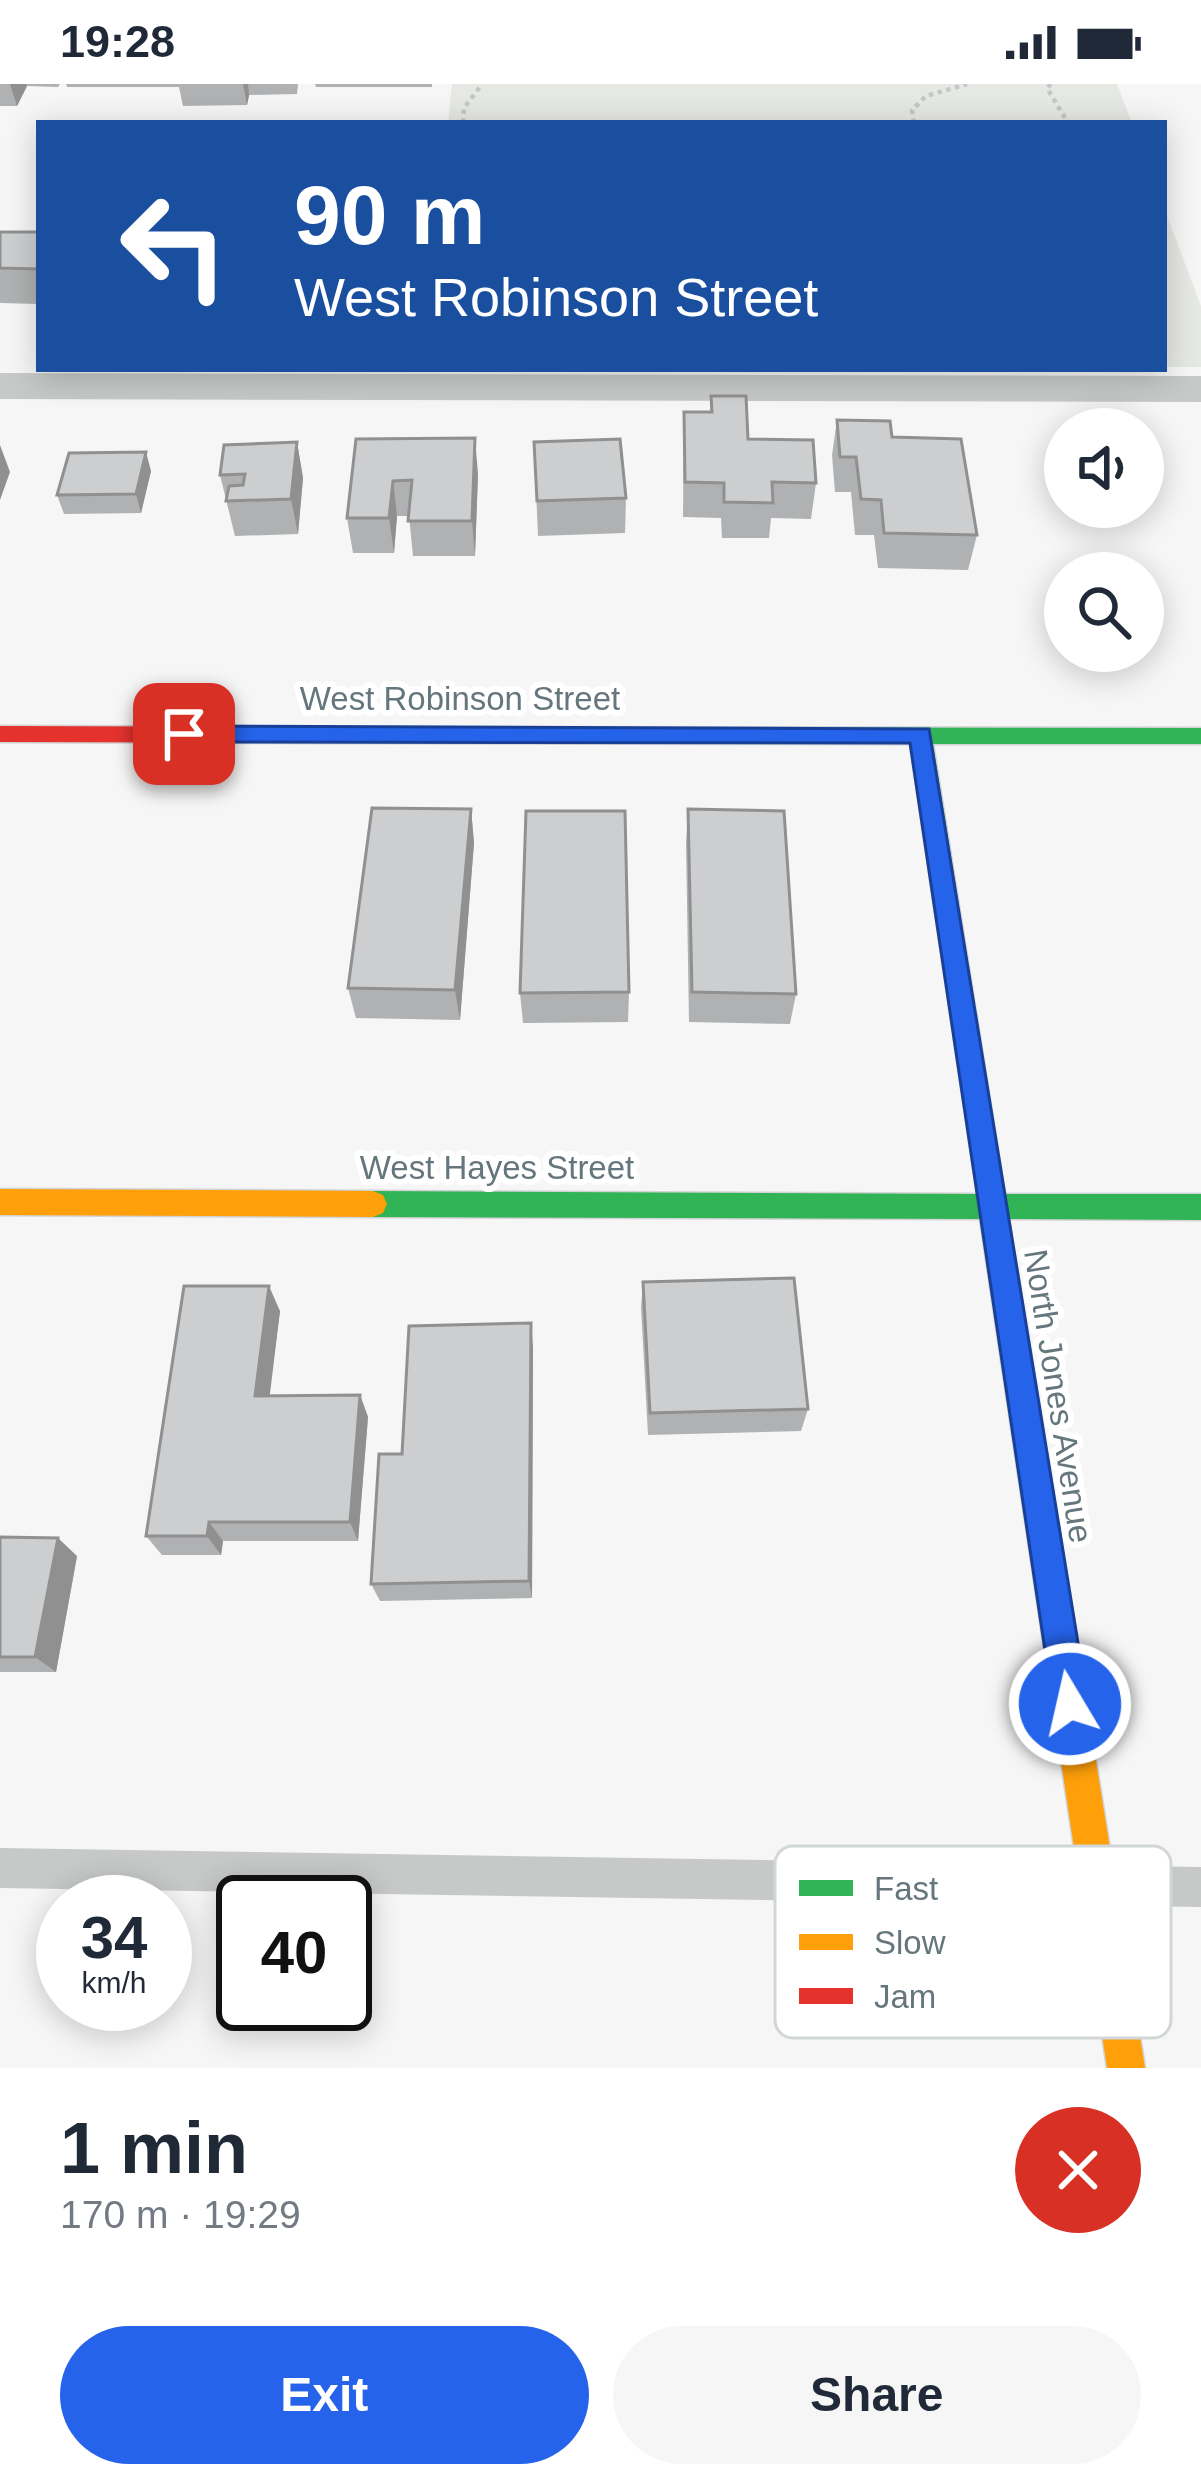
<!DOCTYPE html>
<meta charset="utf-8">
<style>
body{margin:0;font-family:Arial,sans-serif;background:#f6f6f7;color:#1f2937;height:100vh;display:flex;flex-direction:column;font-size:45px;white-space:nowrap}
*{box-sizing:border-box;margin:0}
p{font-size:39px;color:#747a83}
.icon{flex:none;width:66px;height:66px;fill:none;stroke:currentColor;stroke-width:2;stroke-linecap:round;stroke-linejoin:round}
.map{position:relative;height:1984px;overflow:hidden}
.details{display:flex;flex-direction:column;background:#fff;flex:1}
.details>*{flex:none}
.hud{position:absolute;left:36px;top:36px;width:1131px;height:252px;border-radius:0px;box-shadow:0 6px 30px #0003;background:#1a4fa0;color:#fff;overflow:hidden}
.controls{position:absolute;left:1044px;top:324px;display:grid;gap:24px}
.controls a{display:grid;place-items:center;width:120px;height:120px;border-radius:50%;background:#fff;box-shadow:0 6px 30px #0003;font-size:60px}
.speed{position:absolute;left:36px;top:1791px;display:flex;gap:24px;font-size:60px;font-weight:700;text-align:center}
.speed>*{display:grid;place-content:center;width:156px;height:156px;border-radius:50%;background:#fff;box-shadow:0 6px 30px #0003;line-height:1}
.speed small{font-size:30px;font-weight:400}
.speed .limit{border:6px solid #111;border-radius:18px;background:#fff;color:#111}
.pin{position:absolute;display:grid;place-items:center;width:102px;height:102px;color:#fff;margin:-51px;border-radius:24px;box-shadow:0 6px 18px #0006}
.me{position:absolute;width:132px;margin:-66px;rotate:351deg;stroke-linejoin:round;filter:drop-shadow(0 0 9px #0008)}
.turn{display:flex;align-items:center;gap:42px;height:252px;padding:0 60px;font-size:54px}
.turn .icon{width:156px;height:156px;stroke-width:2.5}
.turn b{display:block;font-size:84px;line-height:102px}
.round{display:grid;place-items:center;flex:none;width:126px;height:126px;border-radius:63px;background:#f6f6f7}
.overview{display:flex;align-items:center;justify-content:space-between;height:204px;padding:0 60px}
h1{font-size:72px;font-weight:600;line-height:90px}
.primary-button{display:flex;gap:24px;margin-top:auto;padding:24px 60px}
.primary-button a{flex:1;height:138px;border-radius:72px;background:#2563eb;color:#fff;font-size:48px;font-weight:600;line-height:138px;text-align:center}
.primary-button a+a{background:#f6f6f7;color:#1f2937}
.status{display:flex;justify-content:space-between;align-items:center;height:84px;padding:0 60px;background:#fff;direction:ltr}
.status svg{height:33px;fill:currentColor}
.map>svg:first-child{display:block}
.green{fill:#e6e8e3}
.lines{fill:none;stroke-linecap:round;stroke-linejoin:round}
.fast-casing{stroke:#d2d3d4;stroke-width:3}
.slow-casing{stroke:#d2d3d4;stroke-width:3}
.jam-casing{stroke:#d2d3d4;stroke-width:3}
.path{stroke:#c5c6c7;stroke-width:4.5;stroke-dasharray:4.5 4.5;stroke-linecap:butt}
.lane{fill:#c7c9c9;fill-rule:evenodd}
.street{fill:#c7c9c9;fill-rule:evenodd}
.fast{fill:#30b455;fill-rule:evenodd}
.slow{fill:#ff9f0a;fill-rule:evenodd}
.jam{fill:#e5322d;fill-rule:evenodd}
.wall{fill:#b0b1b2}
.shaded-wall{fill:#909091}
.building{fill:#cdcecf;stroke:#909091;stroke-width:3}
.route{fill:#2563eb;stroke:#184099;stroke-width:3}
.labels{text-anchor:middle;stroke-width:12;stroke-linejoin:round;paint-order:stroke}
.street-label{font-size:33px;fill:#65767d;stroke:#fff}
.key{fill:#fff;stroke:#d1d6d8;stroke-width:3}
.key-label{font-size:33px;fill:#65767d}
</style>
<div class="status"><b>19:28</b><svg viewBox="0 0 49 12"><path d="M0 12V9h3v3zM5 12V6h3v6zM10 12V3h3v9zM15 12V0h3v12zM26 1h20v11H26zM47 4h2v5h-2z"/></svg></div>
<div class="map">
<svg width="1201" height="1984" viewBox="0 0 1201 1984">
<rect width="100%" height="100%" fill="#f6f6f6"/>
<path class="green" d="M 452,0 L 1117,0 L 1132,39 L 448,39 Z
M 1164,124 L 1201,222 L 1201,283 L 1164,283 Z"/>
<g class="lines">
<defs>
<path id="fast" d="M 327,643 L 1201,644 L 1201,660 L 933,660 L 1005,1110 L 1201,1110 L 1201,1136 L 1009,1135 L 1080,1577 L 1075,1589 L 1063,1594 L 1051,1589 L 1046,1577 L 980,1135 L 373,1133 L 363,1129 L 359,1120 L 363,1111 L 373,1107 L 977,1110 L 910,660 L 327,659 L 315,651 Z"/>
<path id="slow" d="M 0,1105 L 373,1107 L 383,1111 L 387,1120 L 383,1129 L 373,1133 L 0,1131 Z
M 1063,1560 L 1075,1565 L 1080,1577 L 1145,1984 L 1107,1984 L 1046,1577 L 1051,1565 Z"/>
<path id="jam" d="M 0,642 L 327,643 L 339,651 L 327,659 L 0,658 Z"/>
</defs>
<use href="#fast" class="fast-casing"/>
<use href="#slow" class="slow-casing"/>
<use href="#jam" class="jam-casing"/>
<path class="path" d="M 1051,0 L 1047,4 L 1068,39
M 463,39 L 464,24 L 482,0
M 914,39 L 912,26 L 926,12 L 967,0"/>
<path class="lane" d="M 0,1764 L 1201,1783 L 1201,1823 L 0,1804 Z"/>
<path class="street" d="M 0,289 L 1201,292 L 1201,318 L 0,315 Z"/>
<use href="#fast" class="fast"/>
<use href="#slow" class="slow"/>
<use href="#jam" class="jam"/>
</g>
<path class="wall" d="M 0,0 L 60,0 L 58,3 L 27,2 L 17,22 L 0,22 Z
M 66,0 L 298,0 L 297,10 L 249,11 L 247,21 L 183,22 L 179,3 L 67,3 Z
M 315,0 L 432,0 L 432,3 L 316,3 Z
M 0,148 L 39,148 L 39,220 L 0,219 Z
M 711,312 L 748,355 L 816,399 L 811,435 L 771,434 L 769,454 L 722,454 L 721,434 L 683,433 L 684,328 L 710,328 Z
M 837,336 L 892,353 L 977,451 L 968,486 L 878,484 L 874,451 L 855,451 L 851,408 L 835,408 L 832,371 Z
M 356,355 L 478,390 L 475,472 L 413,472 L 409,432 L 397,432 L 394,469 L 353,469 L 347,434 Z
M 297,358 L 303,394 L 298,450 L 235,452 L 220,391 Z
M 534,358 L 626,414 L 625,449 L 538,452 Z
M 151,387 L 141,429 L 64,430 L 57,411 Z
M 471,725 L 474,759 L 460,936 L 356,934 L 348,904 Z
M 688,725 L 796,910 L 790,940 L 689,938 L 686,759 Z
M 629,908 L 628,938 L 523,939 L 520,909 Z
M 643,1198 L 808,1325 L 801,1347 L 648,1351 L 641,1223 Z
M 280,1227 L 269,1312 L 360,1311 L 368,1333 L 358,1457 L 223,1457 L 221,1471 L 162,1471 L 146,1452 Z
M 533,1263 L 532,1514 L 380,1517 L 371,1500 Z
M 0,1453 L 77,1472 L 56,1588 L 0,1588 Z"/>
<path class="shaded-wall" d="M 10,0 L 26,0 L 27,2 L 17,22 Z
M 243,0 L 248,0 L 249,11 L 247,21 Z
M 475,354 L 478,390 L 475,472 L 472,437 Z
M 297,358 L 303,394 L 298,450 L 291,415 Z
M 0,361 L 10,388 L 0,416 Z
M 146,368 L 151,387 L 141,429 L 136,410 Z
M 393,397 L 397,432 L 394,469 L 389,434 Z
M 471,725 L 474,759 L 460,936 L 455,906 Z
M 269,1202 L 280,1227 L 267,1334 L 255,1312 Z
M 531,1239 L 533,1263 L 532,1514 L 529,1497 Z
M 360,1311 L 368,1333 L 358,1457 L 350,1438 Z
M 209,1438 L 223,1457 L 221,1471 L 207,1452 Z
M 58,1454 L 77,1472 L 56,1588 L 35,1573 Z"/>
<path class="building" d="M 0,148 L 39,148 L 39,185 L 0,184 Z
M 711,312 L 746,312 L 748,355 L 813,356 L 816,399 L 772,398 L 773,419 L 724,418 L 724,399 L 685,398 L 684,328 L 712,328 Z
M 837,336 L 890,337 L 892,353 L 961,355 L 977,451 L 884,449 L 881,416 L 861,415 L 856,373 L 840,373 Z
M 475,354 L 472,437 L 408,437 L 412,396 L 393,397 L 389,434 L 347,434 L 356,355 Z
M 620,355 L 626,414 L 537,417 L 534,358 Z
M 297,358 L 291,415 L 226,417 L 229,402 L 243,401 L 245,390 L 220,391 L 224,361 Z
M 146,368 L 136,410 L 57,411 L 69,369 Z
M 372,724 L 471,725 L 455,906 L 348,904 Z
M 688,725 L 784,727 L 796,910 L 692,908 Z
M 526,727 L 625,727 L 629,908 L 520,909 Z
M 794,1194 L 808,1325 L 650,1329 L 643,1198 Z
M 184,1202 L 269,1202 L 255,1312 L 360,1311 L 350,1438 L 209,1438 L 207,1452 L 146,1452 Z
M 531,1239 L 529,1497 L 371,1500 L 379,1370 L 402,1370 L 409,1242 Z
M 0,1453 L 58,1454 L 35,1573 L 0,1573 Z"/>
<path class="route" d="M 184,642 L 929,645 L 1088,1620 L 1083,1632 L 1070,1637 L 1058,1632 L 1053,1620 L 910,659 L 184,658 L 173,650 Z"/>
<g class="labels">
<g class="street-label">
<text x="460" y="626">West Robinson Street</text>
<text x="497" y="1095">West Hayes Street</text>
<text transform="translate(1059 1312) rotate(81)" y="12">North Jones Avenue</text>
</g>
</g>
<rect x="775" y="1762" width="396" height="192" rx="18" class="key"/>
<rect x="799" y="1796" width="54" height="16" fill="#30b455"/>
<rect x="799" y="1850" width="54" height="16" fill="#ff9f0a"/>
<rect x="799" y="1904" width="54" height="16" fill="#e5322d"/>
<g class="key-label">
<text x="874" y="1816">Fast</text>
<text x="874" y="1870">Slow</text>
<text x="874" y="1924">Jam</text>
</g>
</svg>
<div class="controls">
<a><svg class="icon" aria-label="sound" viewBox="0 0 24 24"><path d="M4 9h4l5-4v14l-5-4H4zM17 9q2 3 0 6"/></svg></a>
<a><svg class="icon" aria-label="search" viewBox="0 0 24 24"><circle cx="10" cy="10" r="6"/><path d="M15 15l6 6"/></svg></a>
</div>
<div class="speed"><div>34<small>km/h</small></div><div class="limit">40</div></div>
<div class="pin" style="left:184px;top:650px;background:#d93025"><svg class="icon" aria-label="arrive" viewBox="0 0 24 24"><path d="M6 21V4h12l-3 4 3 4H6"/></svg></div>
<svg class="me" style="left:1070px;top:1620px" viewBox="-20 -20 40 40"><circle r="17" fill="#2563eb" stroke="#fff" stroke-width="3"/><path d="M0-11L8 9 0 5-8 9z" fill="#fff"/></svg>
<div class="hud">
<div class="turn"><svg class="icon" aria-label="left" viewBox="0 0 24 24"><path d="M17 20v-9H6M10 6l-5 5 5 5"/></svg><div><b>90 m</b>West Robinson Street</div></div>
</div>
</div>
<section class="details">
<div class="overview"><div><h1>1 min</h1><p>170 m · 19:29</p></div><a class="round" style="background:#d93025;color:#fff"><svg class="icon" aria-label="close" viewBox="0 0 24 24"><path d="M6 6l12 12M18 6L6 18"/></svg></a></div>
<div class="primary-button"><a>Exit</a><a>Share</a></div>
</section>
